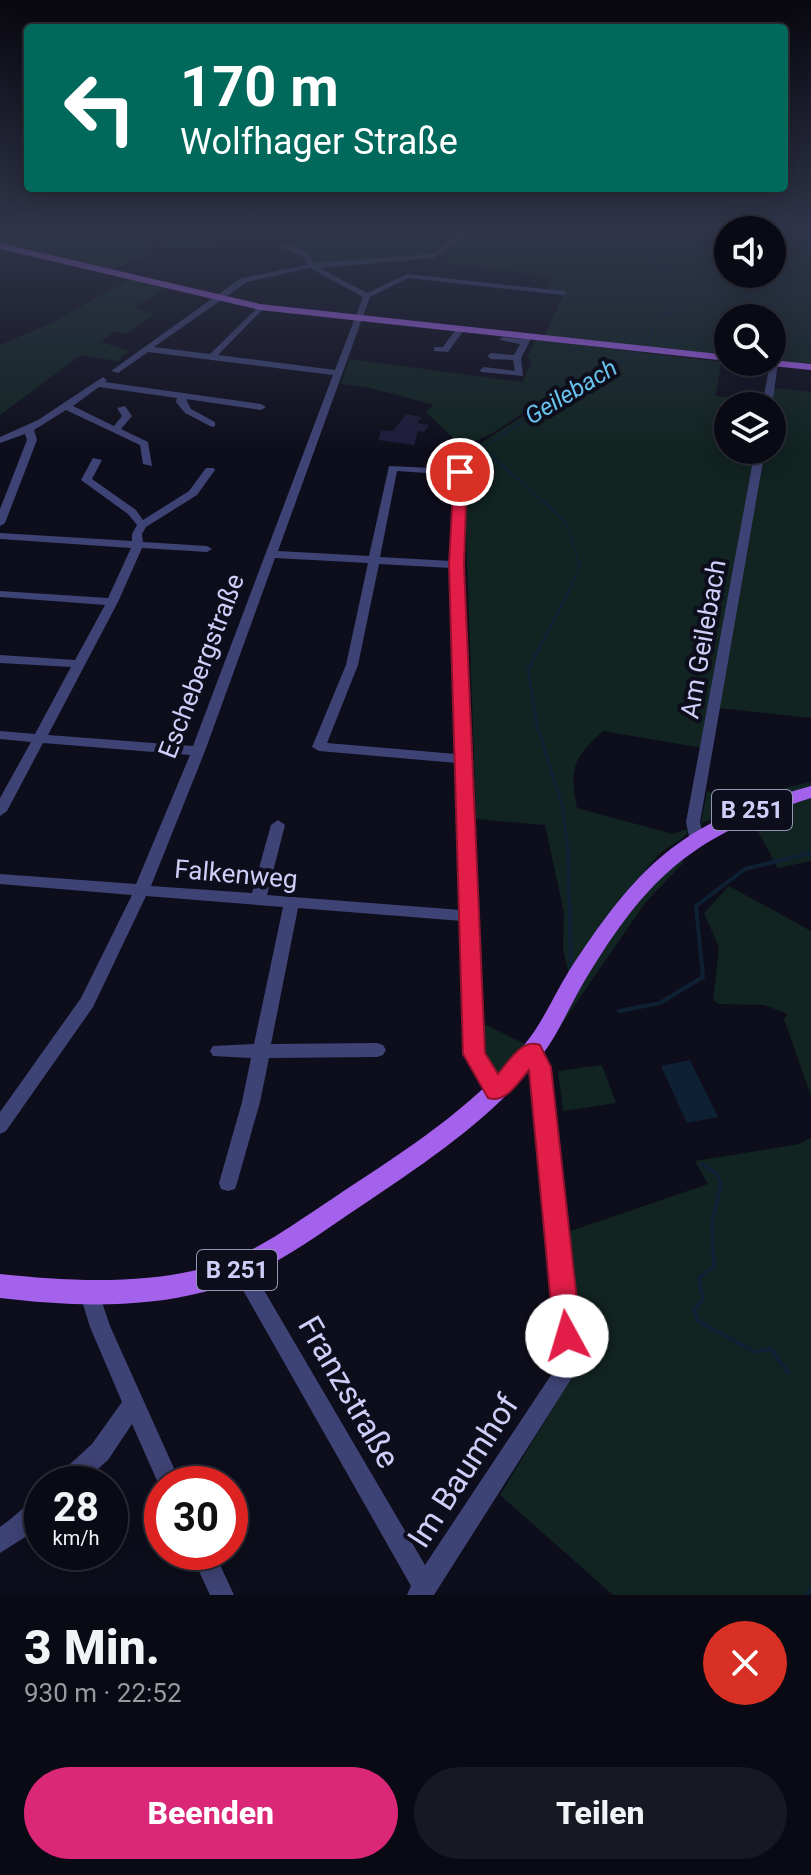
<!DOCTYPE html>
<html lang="de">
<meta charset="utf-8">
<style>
body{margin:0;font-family:Roboto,sans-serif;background:#181822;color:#f1f3f6;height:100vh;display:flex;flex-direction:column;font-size:30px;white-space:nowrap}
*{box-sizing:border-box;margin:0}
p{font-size:26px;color:#999aa0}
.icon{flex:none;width:44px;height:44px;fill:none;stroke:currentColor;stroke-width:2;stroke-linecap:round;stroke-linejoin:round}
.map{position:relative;height:1595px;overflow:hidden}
.side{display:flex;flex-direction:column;background:#0a0a14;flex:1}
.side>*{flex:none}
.banner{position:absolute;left:24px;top:24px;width:764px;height:168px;border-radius:8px;box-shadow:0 4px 20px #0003,0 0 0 2px #2a2b34;background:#00695c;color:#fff;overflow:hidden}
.tools{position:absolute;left:714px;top:216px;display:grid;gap:16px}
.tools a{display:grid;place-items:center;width:72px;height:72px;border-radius:50%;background:#0a0a14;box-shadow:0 4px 20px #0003,0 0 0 2px #2a2b34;font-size:40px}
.speed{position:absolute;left:24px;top:1466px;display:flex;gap:16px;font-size:40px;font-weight:700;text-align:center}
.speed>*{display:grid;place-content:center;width:104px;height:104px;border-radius:50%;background:#0a0a14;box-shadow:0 4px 20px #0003,0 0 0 2px #2a2b34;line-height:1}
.speed small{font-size:20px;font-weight:400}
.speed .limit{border:12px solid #d22;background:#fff;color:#111}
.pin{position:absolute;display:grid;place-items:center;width:68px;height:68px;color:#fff;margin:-34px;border:4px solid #fff;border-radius:50%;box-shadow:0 2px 8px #0007}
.me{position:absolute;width:88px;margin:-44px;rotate:354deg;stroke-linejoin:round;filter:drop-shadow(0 0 6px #0008)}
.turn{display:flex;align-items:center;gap:28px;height:168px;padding:0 24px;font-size:36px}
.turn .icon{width:104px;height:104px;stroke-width:2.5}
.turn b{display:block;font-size:56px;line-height:68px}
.round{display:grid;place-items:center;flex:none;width:84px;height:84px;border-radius:42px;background:#181822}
.summary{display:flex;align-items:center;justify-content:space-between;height:136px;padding:0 24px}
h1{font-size:48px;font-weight:800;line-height:60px}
.button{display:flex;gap:16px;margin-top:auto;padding:16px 24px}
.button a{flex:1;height:92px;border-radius:48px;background:#db2777;color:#fff;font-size:32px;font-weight:800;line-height:92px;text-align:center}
.button a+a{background:#181822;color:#f1f3f6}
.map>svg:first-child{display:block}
.green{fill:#112421;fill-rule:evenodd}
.water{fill:#0e2134}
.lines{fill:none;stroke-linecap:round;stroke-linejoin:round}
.stream-far2{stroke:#0e2134;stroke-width:2}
.stream-far1{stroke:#0e2134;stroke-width:3}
.stream{stroke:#0e2134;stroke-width:4}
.building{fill:#1d1c3a}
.minor{fill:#3e4375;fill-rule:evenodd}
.major{fill:#a461ec;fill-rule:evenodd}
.route{fill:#e11d48;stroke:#92132f;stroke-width:2}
.labels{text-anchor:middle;stroke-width:8;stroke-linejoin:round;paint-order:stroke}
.far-water-label{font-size:24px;font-style:italic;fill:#67c2ed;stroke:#0e0d1b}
.shield{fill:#0e0d1b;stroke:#9495b6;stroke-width:2}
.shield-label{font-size:24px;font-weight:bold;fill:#cdcff9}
.street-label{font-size:26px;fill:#cdcff9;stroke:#0e0d1b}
.near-street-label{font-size:32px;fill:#cdcff9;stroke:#0e0d1b}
</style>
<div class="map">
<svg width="811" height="1595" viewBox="0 0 811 1595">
<rect width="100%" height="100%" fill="#0e0d1b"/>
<path class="green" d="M 0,230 L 811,230 L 811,364 L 772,360 L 772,318 L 728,318 L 728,355 L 544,336 L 565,292 L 546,289 L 552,277 L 439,262 L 444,256 L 316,265 C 284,221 224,249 181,248 C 160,248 161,240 139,249 L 147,253 L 112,270 L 0,244 ZM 728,230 L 772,230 L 772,274 L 728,274 Z
M 130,279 L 167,288 L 135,307 L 154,314 L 126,334 L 115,331 L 101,342 L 129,351 L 117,361 L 81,355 L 0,415 L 0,345 L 52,323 Z
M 536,340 L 721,362 L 716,396 L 765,403 L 764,406 L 728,406 L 728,450 L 757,450 L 762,467 L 765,450 L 772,450 L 773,388 L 811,392 L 811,718 L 709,707 L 702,748 L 603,731 C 573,759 569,767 577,808 L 673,834 L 689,829 C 683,843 665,846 656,858 C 625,894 596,934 569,975 L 563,948 L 564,913 L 545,825 L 476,819 L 464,471 L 471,470 L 472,449 L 563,390 L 560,388 L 493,433 L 462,447 L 426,412 L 433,405 C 405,397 370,386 341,384 L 349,359 L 522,382 L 532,362 L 527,356 Z
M 811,782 L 811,787 L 701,823 L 707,791 L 733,800 Z
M 811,797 L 811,861 L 778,868 L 751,819 L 736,821 Z
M 681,860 L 684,862 L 645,903 L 557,1031 L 587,974 L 638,898 Z
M 729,886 L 811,931 L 811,1096 L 784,1019 L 788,1014 L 764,1005 L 719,1004 L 713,1000 L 719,947 L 704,913 Z
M 482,1023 L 525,1044 L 498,1075 L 483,1051 Z
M 602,1065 L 616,1103 L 563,1111 L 558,1071 Z
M 811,1138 L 811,1595 L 613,1595 L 500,1495 L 580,1363 L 562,1234 L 708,1184 L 695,1161 L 799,1144 Z"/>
<path class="water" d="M 690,1060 L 718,1117 L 687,1123 L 661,1066 Z"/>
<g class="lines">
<path class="stream-far2" d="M 648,348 L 654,320 L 714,287 L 654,266 L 653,256 L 679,230
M 568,593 L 580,565 L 566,522 L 483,448 L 571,388 L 641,350"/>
<path class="stream-far1" d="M 568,851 L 563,809 L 537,725 L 528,670 L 569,591"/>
<path class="stream" d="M 568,849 L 571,968
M 619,1011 L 660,1003 L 703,977 L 696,906 L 745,869 L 811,853
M 702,1164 L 717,1174 L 721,1184 L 712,1223 L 714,1267 L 699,1278 L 703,1300 L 694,1309 L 698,1321 L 755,1352 L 771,1349 L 788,1373
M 806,1595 L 811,1588"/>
</g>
<path class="building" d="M 406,414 L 422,417 L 417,423 L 429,425 L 424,432 L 418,431 L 414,445 L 378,440 L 381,430 L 393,431 Z"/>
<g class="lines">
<path class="minor" d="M 460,233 L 467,235 L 434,258 L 320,268 L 367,293 L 407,274 L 563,291 L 567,293 L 563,295 L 408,278 L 370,297 L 278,551 L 369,556 L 389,466 L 455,469 L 458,456 L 466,458 L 462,565 L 483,1053 L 505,1091 L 502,1096 L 496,1098 L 490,1096 L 465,1054 L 462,921 L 298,908 L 271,1044 L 377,1043 L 383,1045 L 386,1050 L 383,1055 L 377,1057 L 269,1058 L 260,1102 L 237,1183 L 235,1189 L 228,1191 L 221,1189 L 219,1183 L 242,1102 L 251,1058 L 213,1056 L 210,1051 L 213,1046 L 254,1044 L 283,907 L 146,896 L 93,1007 L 6,1131 L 0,1134 L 0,1112 L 81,998 L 132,895 L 0,884 L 0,874 L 136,884 L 190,755 L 43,743 L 7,811 L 0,816 L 0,798 L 31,742 L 0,739 L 0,731 L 35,734 L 71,667 L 0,663 L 0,655 L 75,660 L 105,605 L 0,597 L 0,591 L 108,598 L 131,548 L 0,539 L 0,533 L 132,541 L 132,534 L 137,525 L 128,514 L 81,480 L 93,458 L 102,460 L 92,479 L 136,510 L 143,520 L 189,491 L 206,468 L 214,468 L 215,470 L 197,495 L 146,527 L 142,534 L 143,542 L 207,546 L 212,549 L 207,552 L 142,548 L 118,602 L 48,735 L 193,746 L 333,375 L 148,352 L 118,373 L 111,371 L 241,278 L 307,265 L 303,257 L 281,247 L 281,243 C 294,244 310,251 314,263 L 432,254 ZM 310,268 L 363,297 L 335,370 L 218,355 L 263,309 L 263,305 L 260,305 L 210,354 L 154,347 L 247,282 ZM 397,471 L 455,475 L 451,561 L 380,557 ZM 275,558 L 368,563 L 346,665 L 312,747 L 319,751 L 457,763 L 461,910 L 267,895 L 285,825 L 278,820 L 271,825 L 252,893 L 151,886 L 205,751 ZM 379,564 L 451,568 L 456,754 L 327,743 L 358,665 Z
M 457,328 L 464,330 L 448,352 L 434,351 L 434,347 L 443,347 Z
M 525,335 L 532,337 L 521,358 L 523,376 L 481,372 L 480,370 L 484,367 L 515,371 L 513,360 L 491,359 L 487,356 L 491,353 L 514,355 L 520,344 L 499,340 L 503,337 L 523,339 Z
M 774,360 L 778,363 L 772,406 L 762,406 L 770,363 Z
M 103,377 L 107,380 L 105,382 L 261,404 L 266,407 L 261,410 L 186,399 L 191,409 L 215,422 L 215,426 L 212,427 L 185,413 L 176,402 L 177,398 L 99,387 L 73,406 L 114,426 L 122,416 L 117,408 L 125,406 L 132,416 L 121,429 L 148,442 L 152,466 L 143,464 L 140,445 L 66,410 L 34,430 L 37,440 L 5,523 L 0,526 L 0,509 L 27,440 L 25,434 L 0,443 L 0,437 L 38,420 Z
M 755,450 L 765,450 L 700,822 L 703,836 L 696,841 L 689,836 L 686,822 Z
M 533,1044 L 539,1046 L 549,1067 L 580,1365 L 434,1595 L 407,1595 L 411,1586 L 231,1269 L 234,1263 L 241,1260 L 248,1263 L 425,1565 L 559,1363 L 531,1067 L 524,1051 L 527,1046 Z
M 89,1282 L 96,1284 L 110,1326 L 181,1484 L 162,1484 L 162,1492 L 132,1424 L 108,1460 L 81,1484 L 54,1484 L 57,1476 L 92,1444 L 122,1402 L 90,1327 L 79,1291 L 82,1284 Z
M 42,1496 L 42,1523 L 33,1532 L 0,1553 L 0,1527 C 14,1518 27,1502 42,1496 Z
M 190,1552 L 214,1552 L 234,1595 L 210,1595 Z"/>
<path class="major" d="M 0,243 L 260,304 L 728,355 L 728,361 L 260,310 L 0,249 Z
M 772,360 L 811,364 L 811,370 L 761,365 L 755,362 Z
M 811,786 L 811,798 C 689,837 646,878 581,987 C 568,1010 558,1034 542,1055 C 491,1121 420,1166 352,1212 C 305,1244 259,1278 204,1292 C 138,1309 67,1306 0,1298 L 0,1274 C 67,1281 139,1285 205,1268 C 252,1256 292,1225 332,1199 C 401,1153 473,1109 525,1044 C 543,1022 554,995 569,971 C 640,862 683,821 811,786 Z"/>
</g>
<linearGradient id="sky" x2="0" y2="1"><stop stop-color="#08070f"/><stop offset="0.51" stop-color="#30354a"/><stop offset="1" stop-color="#30354a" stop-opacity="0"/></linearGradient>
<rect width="811" height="453" fill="url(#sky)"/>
<path class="route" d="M 460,468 L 467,472 L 464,565 L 485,1053 L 498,1074 C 509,1061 522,1038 540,1045 L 551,1067 L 581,1336 L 577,1345 L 567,1348 L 558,1345 L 554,1336 L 529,1070 C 518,1082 506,1104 488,1098 L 463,1054 L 449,565 L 454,472 Z"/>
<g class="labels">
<g class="far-water-label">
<text transform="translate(571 392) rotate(-31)" y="8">Geilebach</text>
</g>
<g class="shield">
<rect x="712" y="790" width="80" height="40" rx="6"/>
<rect x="197" y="1250" width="80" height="40" rx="6"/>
</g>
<g class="shield-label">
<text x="752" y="818">B 251</text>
<text x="237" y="1278">B 251</text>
</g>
<g class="street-label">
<text transform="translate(703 639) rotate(-80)" y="9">Am Geilebach</text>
<text transform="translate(201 666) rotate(-69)" y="9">Eschebergstraße</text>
<text transform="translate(236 874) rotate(5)" y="9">Falkenweg</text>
</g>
<g class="near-street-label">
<text transform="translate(349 1392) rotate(60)" y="11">Franzstraße</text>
<text transform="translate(463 1471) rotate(-57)" y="11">Im Baumhof</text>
</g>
</g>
</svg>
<div class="tools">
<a><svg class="icon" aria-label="sound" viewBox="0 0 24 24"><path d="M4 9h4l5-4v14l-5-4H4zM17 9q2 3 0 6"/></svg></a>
<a><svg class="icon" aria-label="search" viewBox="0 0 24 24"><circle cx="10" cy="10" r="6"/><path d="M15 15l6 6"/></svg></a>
<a><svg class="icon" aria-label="layers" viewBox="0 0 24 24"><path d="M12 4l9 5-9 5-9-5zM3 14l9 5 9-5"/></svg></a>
</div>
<div class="speed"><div>28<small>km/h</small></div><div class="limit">30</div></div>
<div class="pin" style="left:460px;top:472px;background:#d93025"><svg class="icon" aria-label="arrive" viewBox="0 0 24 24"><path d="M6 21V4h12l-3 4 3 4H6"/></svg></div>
<svg class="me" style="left:567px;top:1336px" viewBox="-20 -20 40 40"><circle r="19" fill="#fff"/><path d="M0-13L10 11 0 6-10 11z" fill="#e11d48"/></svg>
<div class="banner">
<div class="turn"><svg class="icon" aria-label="left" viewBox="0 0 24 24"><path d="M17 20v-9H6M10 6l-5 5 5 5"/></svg><div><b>170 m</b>Wolfhager Straße</div></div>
</div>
</div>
<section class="side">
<div class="summary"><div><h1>3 Min.</h1><p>930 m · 22:52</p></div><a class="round" style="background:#d93025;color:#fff"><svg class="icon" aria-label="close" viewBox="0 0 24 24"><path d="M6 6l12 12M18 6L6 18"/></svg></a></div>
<div class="button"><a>Beenden</a><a>Teilen</a></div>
</section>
